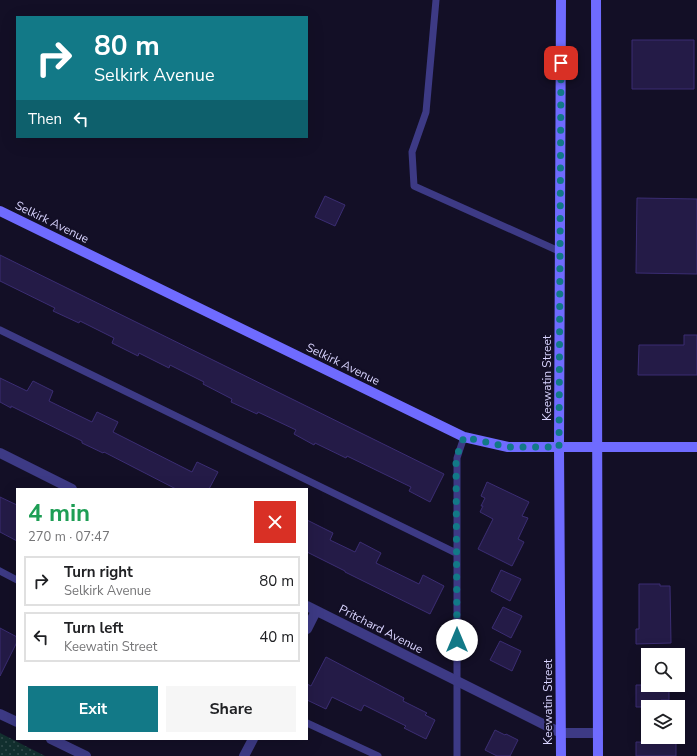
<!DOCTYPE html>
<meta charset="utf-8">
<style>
body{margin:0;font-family:"Nunito Sans",sans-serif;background:#f6f6f6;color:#202124;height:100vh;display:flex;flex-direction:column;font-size:15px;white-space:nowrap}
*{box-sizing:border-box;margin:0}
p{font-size:13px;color:#757577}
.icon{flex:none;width:22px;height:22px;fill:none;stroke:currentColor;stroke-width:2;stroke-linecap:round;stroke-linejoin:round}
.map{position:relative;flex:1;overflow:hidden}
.panel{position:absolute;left:16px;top:488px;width:292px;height:252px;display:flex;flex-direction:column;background:#fff;border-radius:0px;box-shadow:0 4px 16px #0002}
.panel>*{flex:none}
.banner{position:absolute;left:16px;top:16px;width:292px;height:122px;border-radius:0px;box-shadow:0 4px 16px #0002;background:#127987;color:#fff;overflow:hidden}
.buttons{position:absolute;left:641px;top:648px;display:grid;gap:8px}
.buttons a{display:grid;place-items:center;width:44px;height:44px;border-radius:0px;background:#fff;box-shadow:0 4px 16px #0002;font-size:20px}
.pin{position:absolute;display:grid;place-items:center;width:34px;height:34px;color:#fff;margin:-17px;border-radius:8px;box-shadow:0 2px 6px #0006}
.me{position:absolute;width:44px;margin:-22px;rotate:0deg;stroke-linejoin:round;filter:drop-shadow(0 0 3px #0008)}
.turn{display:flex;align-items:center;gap:14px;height:84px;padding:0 12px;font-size:18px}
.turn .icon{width:52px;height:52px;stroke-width:2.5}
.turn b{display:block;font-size:28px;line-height:34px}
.then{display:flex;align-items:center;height:38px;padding:0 12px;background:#0003;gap:8px;font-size:15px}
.round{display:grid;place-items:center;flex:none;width:42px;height:42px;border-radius:0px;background:#f6f6f6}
.summary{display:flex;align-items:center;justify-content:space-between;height:68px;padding:0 12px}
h1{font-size:24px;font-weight:700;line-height:30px;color:#1e9e55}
.primary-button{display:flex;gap:8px;margin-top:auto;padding:8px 12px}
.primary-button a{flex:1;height:46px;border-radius:0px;background:#127987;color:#fff;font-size:16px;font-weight:700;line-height:46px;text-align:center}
.primary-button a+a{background:#f6f6f6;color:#202124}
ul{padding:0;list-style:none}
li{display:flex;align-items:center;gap:12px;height:50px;margin:0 8px 6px;padding:0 4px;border:2px solid #e0e0e0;border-radius:0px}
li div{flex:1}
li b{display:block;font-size:15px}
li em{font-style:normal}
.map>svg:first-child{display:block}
.green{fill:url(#green-dots)}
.building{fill:#241b47;stroke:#3b2d73}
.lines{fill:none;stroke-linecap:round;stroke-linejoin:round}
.lane{stroke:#3d3a85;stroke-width:7}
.street{stroke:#3d3a85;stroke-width:10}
.secondary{stroke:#6f6bff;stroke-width:10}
.route{stroke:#127987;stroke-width:7;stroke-dasharray:0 12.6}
.labels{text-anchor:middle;stroke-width:4;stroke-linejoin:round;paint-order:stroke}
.street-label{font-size:12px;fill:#d9d4ff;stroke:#130f26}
</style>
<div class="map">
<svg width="697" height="756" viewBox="0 0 697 756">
<defs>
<pattern id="green-dots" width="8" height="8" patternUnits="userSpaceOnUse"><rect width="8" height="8" fill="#12302f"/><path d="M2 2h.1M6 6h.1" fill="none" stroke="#344d4e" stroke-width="1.8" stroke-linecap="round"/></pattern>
</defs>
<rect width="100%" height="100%" fill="#130f26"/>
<path class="green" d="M 0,733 L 45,756 L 0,756 Z"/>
<path class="building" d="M 632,40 L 694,40 L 694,89 L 632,89 Z
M 325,196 L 345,205 L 335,226 L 315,217 Z
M 637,198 L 697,199 L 697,274 L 636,273 Z
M 0,255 L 444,474 L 430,502 L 409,491 L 411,487 L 347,456 L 346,458 L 315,443 L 314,445 L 294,434 L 296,430 L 258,412 L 257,414 L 231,402 L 232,399 L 203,384 L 204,382 L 170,365 L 169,368 L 139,353 L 138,356 L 112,343 L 114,338 L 80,321 L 79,323 L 53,311 L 55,308 L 0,281 Z
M 684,335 L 697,335 L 697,375 L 638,375 L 639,345 L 684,345 Z
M 0,378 L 27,391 L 33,381 L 53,391 L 49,401 L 92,422 L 97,412 L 118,422 L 113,432 L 192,472 L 197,462 L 218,472 L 209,489 L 176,489 L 104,452 L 103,453 L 82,443 L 82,441 L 11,406 L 11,408 L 0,402 Z
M 487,482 L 529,502 L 522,516 L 528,518 L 518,539 L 524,542 L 512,566 L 478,549 L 493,519 L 480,512 L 483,506 L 481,506 L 485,498 L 481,496 Z
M 0,497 L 17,505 L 17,541 L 0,532 Z
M 307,520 L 333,533 L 330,540 L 355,552 L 360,542 L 381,553 L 376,563 L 419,584 L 423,575 L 444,586 L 430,614 L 345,572 L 345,571 L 307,552 Z
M 501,570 L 521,579 L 510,601 L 491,591 Z
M 639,584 L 660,584 L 660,586 L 670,586 L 671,643 L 636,644 L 636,629 L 639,629 Z
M 503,607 L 522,616 L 511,638 L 492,628 Z
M 0,628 L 17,637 L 17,642 L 0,676 Z
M 500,641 L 521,651 L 512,671 L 490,660 Z
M 326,657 L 404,698 L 403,701 L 427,713 L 425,715 L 435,720 L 426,739 L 404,728 L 406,726 L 364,705 L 361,711 L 332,697 L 326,709 L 307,700 L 307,684 L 311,686 Z
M 636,685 L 669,685 L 669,700 L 661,700 L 661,707 L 636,707 Z
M 495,730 L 505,735 L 506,734 L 518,740 L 510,756 L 497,756 L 485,750 Z
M 636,742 L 676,743 L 676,756 L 636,756 Z"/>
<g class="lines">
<path class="lane" d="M 436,0 L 426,112 L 412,152 L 414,186 L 561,252
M 0,330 L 456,553
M 0,571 L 17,580
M 307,723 L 378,756
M 457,756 L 457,458 L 464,437"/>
<path class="street" d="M 0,453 L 72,489
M 307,606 L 561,733 L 598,733
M 307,629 L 316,611
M 0,714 L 17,722
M 51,739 L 86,756
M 244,756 L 253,739"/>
<path class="secondary" d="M 596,0 L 598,756
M 0,211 L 464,437 L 508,447 L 697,447
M 561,756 L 559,447 L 561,0"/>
</g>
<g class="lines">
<path class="route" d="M 457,640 L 456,458 L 464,437 L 508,447 L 559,447 L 561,63"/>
</g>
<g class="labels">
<g class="street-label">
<text transform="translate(52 222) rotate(26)" y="4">Selkirk Avenue</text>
<text transform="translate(343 364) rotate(26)" y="4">Selkirk Avenue</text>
<text transform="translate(547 378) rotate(-90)" y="4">Keewatin Street</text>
<text transform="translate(381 629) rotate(27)" y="4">Pritchard Avenue</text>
<text transform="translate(548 702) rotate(-90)" y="4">Keewatin Street</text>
</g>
</g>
</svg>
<div class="buttons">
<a><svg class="icon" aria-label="search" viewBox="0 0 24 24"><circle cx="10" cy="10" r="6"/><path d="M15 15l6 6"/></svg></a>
<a><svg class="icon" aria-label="layers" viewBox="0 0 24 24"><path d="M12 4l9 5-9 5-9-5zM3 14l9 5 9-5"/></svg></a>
</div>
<div class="pin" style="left:561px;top:63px;background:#d93025"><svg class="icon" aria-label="arrive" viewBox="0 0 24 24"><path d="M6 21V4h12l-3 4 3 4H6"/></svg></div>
<svg class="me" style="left:457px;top:640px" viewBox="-20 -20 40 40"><circle r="19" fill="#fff"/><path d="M0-13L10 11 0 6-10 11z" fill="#127987"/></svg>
<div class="banner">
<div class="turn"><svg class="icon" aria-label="right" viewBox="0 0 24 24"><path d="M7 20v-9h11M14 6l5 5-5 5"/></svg><div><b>80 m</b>Selkirk Avenue</div></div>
<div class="then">Then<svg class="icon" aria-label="left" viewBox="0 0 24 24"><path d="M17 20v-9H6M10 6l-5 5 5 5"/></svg></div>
</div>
<section class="panel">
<div class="summary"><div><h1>4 min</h1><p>270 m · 07:47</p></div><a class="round" style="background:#d93025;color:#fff"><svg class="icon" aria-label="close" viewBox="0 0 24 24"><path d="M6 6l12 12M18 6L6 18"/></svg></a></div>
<ul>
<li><svg class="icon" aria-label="right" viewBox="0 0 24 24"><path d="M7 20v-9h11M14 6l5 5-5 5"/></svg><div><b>Turn right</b><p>Selkirk Avenue</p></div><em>80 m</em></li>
<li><svg class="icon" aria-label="left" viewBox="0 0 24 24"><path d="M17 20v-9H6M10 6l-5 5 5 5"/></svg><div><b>Turn left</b><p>Keewatin Street</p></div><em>40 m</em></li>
</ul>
<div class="primary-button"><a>Exit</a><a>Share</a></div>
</section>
</div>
